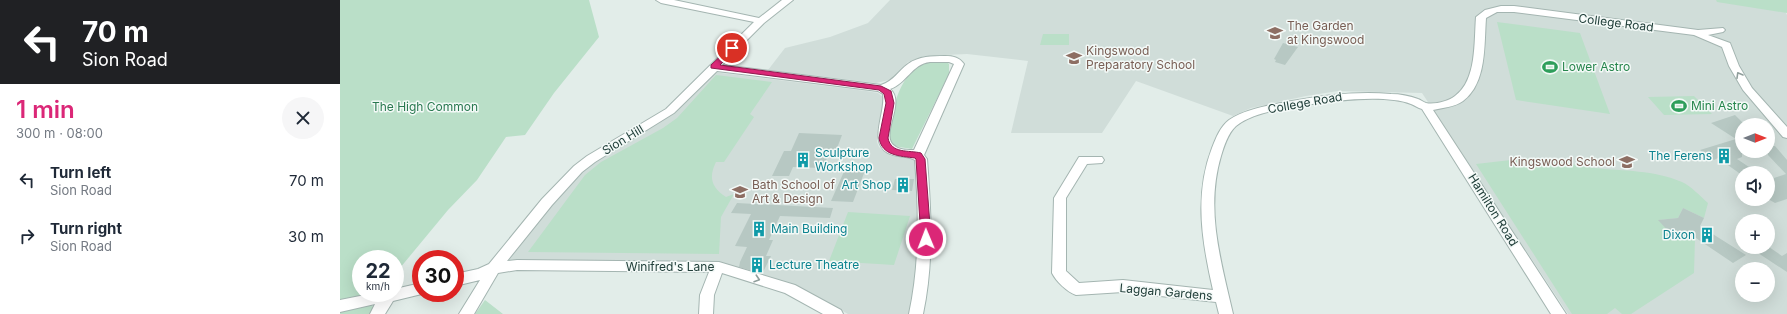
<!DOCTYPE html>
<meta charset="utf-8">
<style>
body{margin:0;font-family:Inter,sans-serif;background:#f6f6f7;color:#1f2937;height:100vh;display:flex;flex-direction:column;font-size:15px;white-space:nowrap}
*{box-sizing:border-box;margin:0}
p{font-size:13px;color:#747a83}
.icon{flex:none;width:22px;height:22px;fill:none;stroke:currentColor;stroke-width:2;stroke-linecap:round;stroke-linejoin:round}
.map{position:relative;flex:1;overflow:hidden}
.panel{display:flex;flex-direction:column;background:#fff;width:340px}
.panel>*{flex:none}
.top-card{background:#202124;color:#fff;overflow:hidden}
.needle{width:26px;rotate:90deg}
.fabs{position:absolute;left:1395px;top:118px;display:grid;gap:8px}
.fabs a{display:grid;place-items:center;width:40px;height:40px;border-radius:50%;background:#fff;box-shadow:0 4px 16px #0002;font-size:20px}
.speed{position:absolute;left:12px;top:250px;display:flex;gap:8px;font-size:20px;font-weight:700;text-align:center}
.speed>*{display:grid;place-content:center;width:52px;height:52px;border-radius:50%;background:#fff;box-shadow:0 4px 16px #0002;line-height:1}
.speed small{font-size:10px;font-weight:400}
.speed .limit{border:6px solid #d22;background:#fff;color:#111}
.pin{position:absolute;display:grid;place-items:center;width:34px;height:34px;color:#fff;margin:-17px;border:2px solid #fff;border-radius:50%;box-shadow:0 1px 4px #0007}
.me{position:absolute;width:44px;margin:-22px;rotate:359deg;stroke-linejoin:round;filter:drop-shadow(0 0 3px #0008)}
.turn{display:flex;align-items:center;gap:14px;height:84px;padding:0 16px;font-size:18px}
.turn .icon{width:52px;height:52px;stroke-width:2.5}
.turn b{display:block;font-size:28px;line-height:34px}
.round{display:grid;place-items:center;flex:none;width:42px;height:42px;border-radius:21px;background:#f6f6f7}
.head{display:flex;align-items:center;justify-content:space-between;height:68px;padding:0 16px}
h1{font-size:24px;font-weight:600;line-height:30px;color:#db2777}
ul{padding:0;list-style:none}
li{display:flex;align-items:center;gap:12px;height:56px;padding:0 16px}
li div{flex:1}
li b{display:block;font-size:15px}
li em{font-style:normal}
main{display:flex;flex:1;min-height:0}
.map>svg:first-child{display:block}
.built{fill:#d0ddd9;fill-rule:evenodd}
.green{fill:#badfc8}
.building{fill:#b7c8c3}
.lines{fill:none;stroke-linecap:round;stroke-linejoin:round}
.minor-casing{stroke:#a4b5b1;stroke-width:2}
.minor{fill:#fff;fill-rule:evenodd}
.oneway{stroke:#909f9c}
.route{fill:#db2777;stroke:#8e194d}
.labels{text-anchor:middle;stroke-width:3;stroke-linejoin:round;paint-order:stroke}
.street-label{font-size:12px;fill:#213f3a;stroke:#f3f9f7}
.education-label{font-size:12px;fill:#785e54;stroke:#f3f9f7;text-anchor:start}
.leisure-label{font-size:12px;fill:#27864d;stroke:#f3f9f7;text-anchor:start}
.park-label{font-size:12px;fill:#297950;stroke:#f3f9f7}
.culture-label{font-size:12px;fill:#0d838f;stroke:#f3f9f7;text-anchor:start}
</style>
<main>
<section class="panel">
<div class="top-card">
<div class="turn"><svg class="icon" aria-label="left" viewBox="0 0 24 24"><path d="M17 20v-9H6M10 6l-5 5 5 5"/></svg><div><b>70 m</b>Sion Road</div></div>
</div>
<div class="head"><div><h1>1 min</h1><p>300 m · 08:00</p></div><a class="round"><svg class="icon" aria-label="close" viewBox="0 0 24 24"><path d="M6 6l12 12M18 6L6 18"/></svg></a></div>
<ul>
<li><svg class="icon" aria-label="left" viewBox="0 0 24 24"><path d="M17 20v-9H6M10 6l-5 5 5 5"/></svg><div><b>Turn left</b><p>Sion Road</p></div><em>70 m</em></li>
<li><svg class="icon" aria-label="right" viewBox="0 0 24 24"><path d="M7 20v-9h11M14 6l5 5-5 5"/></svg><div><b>Turn right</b><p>Sion Road</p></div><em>30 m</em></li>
</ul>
</section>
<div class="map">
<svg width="1447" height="314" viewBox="0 0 1447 314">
<rect width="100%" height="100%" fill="#e2ede9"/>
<path class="built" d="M 550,0 L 1408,0 L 1445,11 L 1447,15 L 1447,314 L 1228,314 L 1082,93 L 998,91 L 966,96 L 911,108 L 893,116 L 796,81 L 762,133 L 671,133 L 688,61 L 627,54 L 584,56 L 568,62 L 555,76 L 549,80 L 536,83 L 428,70 L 445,48 L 490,37 L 528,23 ZM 1402,125 L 1428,125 L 1428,151 L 1402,151 ZM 1402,173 L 1428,173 L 1428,199 L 1402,199 ZM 1402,221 L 1428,221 L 1428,247 L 1402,247 ZM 1402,269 L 1428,269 L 1428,295 L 1402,295 Z
M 373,72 L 526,91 L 538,93 L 544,98 L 537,142 L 539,147 L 551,156 L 569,157 L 574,159 L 575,163 L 580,231 L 573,303 L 570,314 L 508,314 L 463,289 L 377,263 L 167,262 L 170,256 L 232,180 L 258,159 L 335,111 L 349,99 Z"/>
<path class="green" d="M 0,0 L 249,0 L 259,37 L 214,93 L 185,135 L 166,137 L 137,180 L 108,210 L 55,274 L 55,259 L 21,259 L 21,293 L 40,293 L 0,300 Z
M 1376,0 L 1447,0 L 1447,13 L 1377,2 Z
M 1157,22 L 1240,33 L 1270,114 L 1176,100 Z
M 703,34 L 729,34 L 729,45 L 700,45 Z
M 589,61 L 607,62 L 609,64 L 609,74 L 572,149 L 553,146 L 547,136 C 554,107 558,72 589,61 Z
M 376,75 L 432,82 L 410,114 L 414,117 L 384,162 L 376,162 C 368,178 372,188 386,197 L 394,194 L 381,217 L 379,254 L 188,252 L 245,175 L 261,162 L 323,128 L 337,118 Z
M 1354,96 L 1372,114 L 1324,115 L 1308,97 Z
M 1188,158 C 1210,159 1232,165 1254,168 C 1284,171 1314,170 1342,182 C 1351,186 1360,196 1368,203 L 1364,218 L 1343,208 L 1338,218 L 1319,220 L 1330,233 L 1354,231 L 1356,235 L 1355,239 L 1354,273 L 1291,314 L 1282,314 L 1275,308 L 1267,314 L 1232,314 L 1136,164 Z
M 508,212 L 570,216 L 554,265 L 489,261 Z
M 145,300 L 163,314 L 135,314 Z
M 32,305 L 34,310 L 32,314 L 0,314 L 0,312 Z"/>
<path class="building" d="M 943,43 L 958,47 L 945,65 L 935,62 L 936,60 L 934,59 Z
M 1395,115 L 1402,122 L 1402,157 L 1397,159 L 1418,173 L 1399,173 L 1378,158 L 1374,160 L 1360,150 L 1396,139 L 1371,123 Z
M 459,133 L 502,135 L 496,151 L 490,151 L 483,168 L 453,167 L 449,176 L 432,176 L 444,151 L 451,151 Z
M 1428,146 L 1435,146 L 1447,160 L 1447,199 L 1435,203 L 1428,199 L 1428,180 L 1446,174 L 1428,155 Z
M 506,167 L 526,168 L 513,202 L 491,201 Z
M 555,179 L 574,179 L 572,191 L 552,190 Z
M 397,203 L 455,206 L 493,208 L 490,218 L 440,216 L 429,240 L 433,240 L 426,256 L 431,256 L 424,270 L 420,273 L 399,267 L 400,262 L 407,247 L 395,246 L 411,214 L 391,213 Z
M 1343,208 L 1364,218 L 1360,226 L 1406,255 L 1393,263 L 1347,232 L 1330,233 L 1318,220 L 1338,218 Z
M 1429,247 L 1442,256 L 1447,253 L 1447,272 L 1418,253 Z"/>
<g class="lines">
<defs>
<path id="minor" d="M 316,0 L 334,0 L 419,18 L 442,0 L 453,0 L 424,23 L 382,65 L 541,85 C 554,81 558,71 568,64 C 579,56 592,56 605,56 C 613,56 619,57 624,64 L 584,155 L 587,159 C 591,211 594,262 583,314 L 569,314 C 580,263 579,212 575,160 C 567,155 556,158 548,153 C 528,142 546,113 543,94 L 538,91 L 377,71 L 334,113 L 255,162 L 242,172 L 212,205 L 167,261 L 177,260 L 379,262 L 455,285 L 501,310 L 503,314 L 483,314 L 445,293 L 382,273 L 374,295 L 373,314 L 359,314 L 360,295 L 369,272 L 177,270 L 158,273 L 134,314 L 119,314 L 140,280 L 115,286 L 115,274 L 138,269 L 149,264 L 202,199 L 234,166 L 247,156 L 326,109 L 414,22 L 321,3 ZM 590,62 L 609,62 L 614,64 L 574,150 C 568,150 561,150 556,147 C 537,137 567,103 550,89 C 566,84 572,64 590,62 Z
M 1161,6 L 1174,6 L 1358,30 L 1383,28 L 1385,30 L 1383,32 L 1368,35 L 1390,43 L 1399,66 L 1412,88 L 1447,127 L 1447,138 L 1443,137 L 1403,90 L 1389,66 L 1382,47 L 1354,35 L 1174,12 L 1157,12 L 1146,18 C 1144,45 1147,83 1123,101 C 1115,107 1102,108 1093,110 L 1226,314 L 1211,314 L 1082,109 C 1078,108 1074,105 1071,104 C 1044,94 993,101 965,105 C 943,109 914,112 896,126 C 888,133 884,146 881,156 C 865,210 881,261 893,314 L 879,314 L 876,302 L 783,292 L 736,295 C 727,292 716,281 712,273 L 714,198 L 739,157 L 762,157 L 764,160 L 762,163 L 747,164 L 726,198 L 726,271 L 739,283 L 783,280 L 873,290 C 862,242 854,195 872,148 C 876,138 880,127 889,120 C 907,108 932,105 952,101 C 985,95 1018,91 1051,94 C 1060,94 1070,96 1078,99 C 1081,100 1083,102 1086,103 C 1094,105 1109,101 1115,96 C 1137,80 1134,42 1136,17 L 1145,10 Z
M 81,283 L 81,293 L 86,293 L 53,301 L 45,314 L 30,314 L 35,304 L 0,312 L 0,300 L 35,293 L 55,293 L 55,289 Z"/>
</defs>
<use href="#minor" class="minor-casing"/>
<use href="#minor" class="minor"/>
</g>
<defs><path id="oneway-chevron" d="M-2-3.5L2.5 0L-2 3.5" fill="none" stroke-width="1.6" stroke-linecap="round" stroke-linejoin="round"/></defs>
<g class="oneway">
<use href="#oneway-chevron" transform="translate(1399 75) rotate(-120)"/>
<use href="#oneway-chevron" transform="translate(417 279) rotate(18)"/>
</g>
<path class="route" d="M 392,46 L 396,48 L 380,65 L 541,86 L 551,91 L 554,103 L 548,138 C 551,154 569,150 581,153 L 585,159 L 591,239 L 589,242 L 582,242 L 581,239 L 576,159 L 575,158 C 560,156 542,156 539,138 L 546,103 L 544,94 L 539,90 L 371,68 L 371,65 L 390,47 Z"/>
<defs>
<symbol id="school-bare" viewBox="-9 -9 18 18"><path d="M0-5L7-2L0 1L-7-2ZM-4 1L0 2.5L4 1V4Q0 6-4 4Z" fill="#8d6e63" stroke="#f3f9f7" stroke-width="2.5" paint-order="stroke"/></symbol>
<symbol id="stadium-bare" viewBox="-9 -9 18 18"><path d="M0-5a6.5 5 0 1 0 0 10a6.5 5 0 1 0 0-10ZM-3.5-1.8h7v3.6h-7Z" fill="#2e9e5b" stroke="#f3f9f7" stroke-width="2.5" paint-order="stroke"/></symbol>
<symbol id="building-bare" viewBox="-9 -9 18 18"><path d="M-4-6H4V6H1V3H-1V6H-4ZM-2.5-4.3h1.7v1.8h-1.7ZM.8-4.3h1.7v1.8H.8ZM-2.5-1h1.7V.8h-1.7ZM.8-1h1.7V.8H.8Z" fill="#0f9aa8" stroke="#f3f9f7" stroke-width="2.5" paint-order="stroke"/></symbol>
<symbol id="university-bare" viewBox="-9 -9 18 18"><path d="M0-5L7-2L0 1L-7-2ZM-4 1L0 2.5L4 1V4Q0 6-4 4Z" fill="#8d6e63" stroke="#f3f9f7" stroke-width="2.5" paint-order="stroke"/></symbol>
</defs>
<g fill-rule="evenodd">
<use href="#school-bare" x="924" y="22" width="22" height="22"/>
<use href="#school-bare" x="723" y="47" width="22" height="22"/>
<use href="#stadium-bare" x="1199" y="56" width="22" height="22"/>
<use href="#stadium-bare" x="1328" y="95" width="22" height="22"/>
<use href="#building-bare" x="1373" y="145" width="22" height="22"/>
<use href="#building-bare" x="452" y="149" width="22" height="22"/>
<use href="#school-bare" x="1276" y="151" width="22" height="22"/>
<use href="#building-bare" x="552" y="174" width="22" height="22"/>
<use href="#university-bare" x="389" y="181" width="22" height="22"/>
<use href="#building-bare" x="408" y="218" width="22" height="22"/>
<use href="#building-bare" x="1356" y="224" width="22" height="22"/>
<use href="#building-bare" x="406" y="254" width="22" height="22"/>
</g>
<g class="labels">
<g class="street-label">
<text transform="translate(1276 23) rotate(7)" y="4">College Road</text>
<text transform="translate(965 103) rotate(-10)" y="4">College Road</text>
<text transform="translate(283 140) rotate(-31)" y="4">Sion Hill</text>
<text transform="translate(1153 210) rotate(58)" y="4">Hamilton Road</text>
<text x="330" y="271">Winifred's Lane</text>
<text transform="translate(826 292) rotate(5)" y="4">Laggan Gardens</text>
</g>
<g class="education-label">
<text x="947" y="30">The Garden<tspan x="947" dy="14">at Kingswood</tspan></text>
<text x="746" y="55">Kingswood<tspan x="746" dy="14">Preparatory School</tspan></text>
<text x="1275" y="166" text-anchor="end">Kingswood School</text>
<text x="412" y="189">Bath School of<tspan x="412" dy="14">Art &amp; Design</tspan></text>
</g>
<g class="leisure-label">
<text x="1222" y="71">Lower Astro</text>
<text x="1351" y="110">Mini Astro</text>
</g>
<g class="park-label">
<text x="85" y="111">The High Common</text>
</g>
<g class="culture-label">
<text x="475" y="157">Sculpture<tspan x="475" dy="14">Workshop</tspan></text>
<text x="1372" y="160" text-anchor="end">The Ferens</text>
<text x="551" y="189" text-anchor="end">Art Shop</text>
<text x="431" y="233">Main Building</text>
<text x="1355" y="239" text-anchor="end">Dixon</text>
<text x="429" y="269">Lecture Theatre</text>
</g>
</g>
</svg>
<div class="fabs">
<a><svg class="needle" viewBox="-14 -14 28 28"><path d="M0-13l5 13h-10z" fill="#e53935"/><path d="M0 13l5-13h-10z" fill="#747a83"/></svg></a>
<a><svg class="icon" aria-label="sound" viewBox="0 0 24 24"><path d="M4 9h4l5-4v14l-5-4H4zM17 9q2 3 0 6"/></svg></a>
<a>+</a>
<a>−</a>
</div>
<div class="speed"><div>22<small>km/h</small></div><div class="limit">30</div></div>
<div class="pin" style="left:392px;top:48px;background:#d93025"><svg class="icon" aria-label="arrive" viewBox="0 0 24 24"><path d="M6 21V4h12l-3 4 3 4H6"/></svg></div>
<svg class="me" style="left:586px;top:239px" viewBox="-20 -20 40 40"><circle r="17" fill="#db2777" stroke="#fff" stroke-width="3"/><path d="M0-11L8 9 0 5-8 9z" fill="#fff"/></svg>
</div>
</main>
